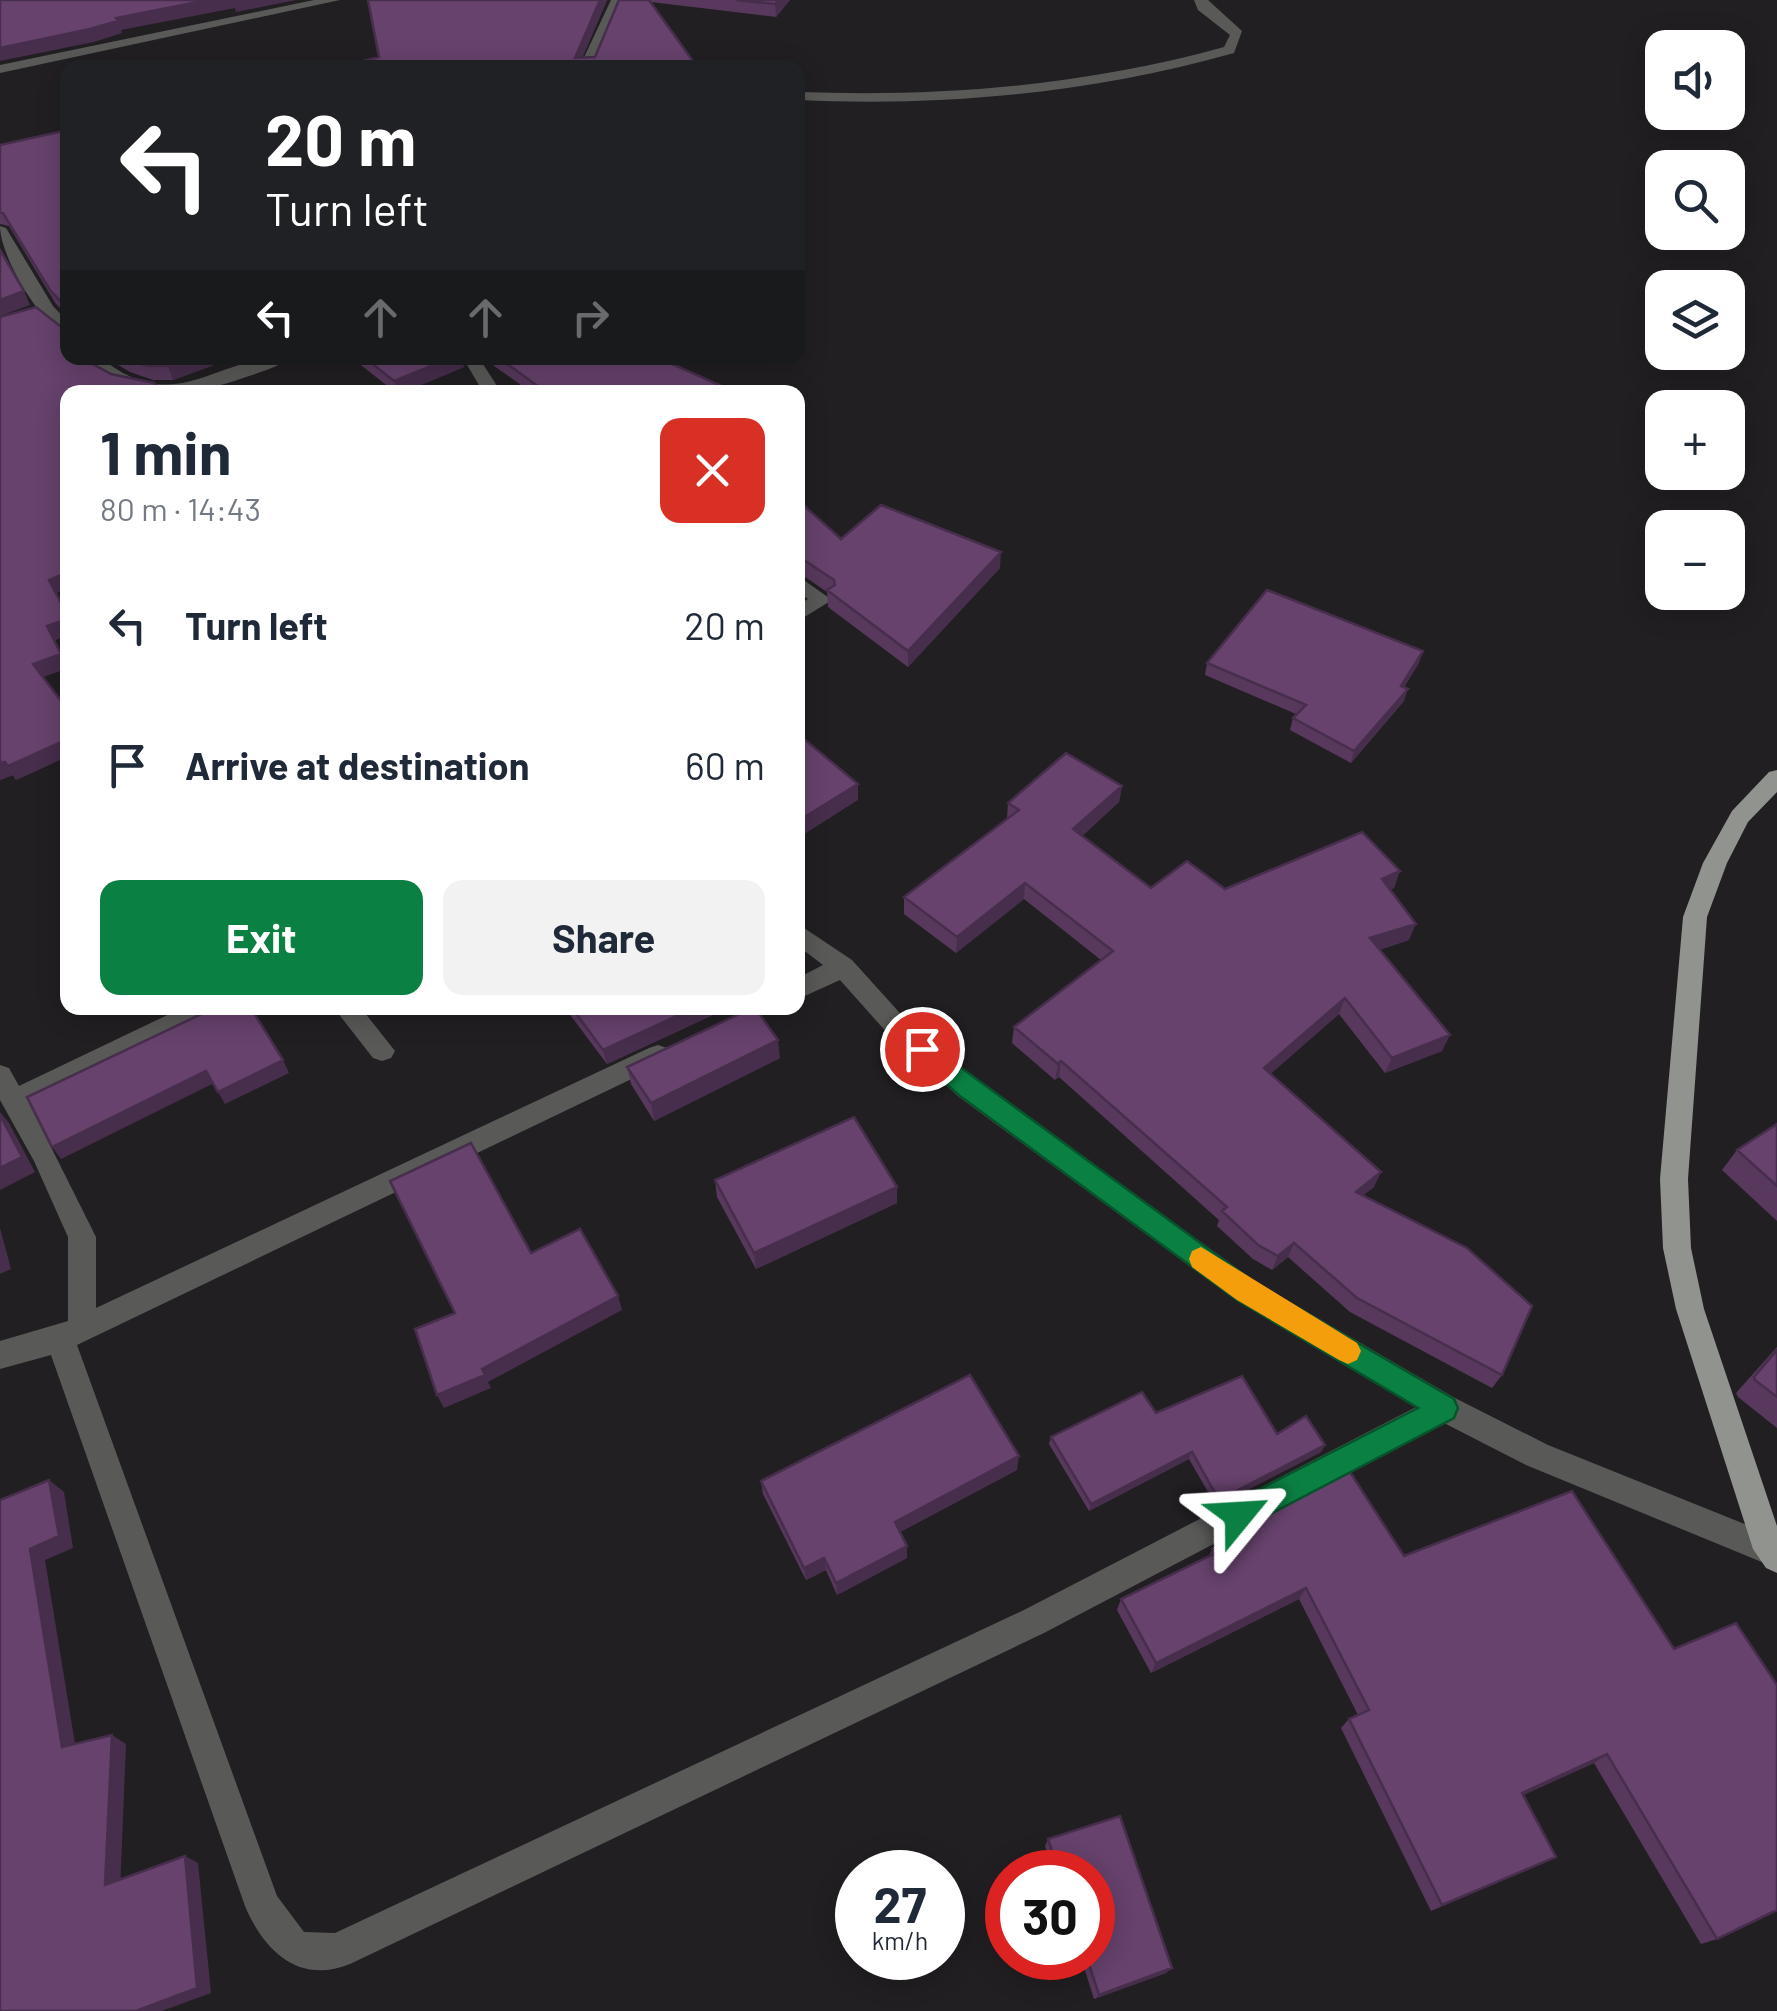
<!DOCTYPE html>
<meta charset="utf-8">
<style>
body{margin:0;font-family:Barlow,sans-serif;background:#f2f2f3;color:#1f2937;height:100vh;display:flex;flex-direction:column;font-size:38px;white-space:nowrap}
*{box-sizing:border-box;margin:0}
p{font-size:32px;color:#747a83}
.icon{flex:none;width:55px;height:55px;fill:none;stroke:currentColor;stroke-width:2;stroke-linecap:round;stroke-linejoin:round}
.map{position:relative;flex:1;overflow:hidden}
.drawer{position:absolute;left:60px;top:385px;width:745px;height:630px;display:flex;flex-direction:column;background:#fff;border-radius:20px;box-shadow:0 5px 25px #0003}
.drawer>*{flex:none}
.guide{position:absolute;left:60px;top:60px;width:745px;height:305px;border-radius:20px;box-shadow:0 5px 25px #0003;background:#202124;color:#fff;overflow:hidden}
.fabs{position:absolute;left:1645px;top:30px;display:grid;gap:20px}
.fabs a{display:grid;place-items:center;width:100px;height:100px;border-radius:20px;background:#fff;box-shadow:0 5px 25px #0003;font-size:50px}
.speed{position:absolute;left:835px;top:1850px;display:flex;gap:20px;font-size:50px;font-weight:700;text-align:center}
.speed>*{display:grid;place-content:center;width:130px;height:130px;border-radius:50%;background:#fff;box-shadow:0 5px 25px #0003;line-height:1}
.speed small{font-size:25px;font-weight:400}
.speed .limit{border:15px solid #d22;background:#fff;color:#111}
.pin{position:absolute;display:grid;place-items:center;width:85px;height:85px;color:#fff;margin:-42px;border:5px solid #fff;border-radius:50%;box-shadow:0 2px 10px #0007}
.me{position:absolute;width:110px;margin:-55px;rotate:63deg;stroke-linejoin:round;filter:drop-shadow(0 0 8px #0008)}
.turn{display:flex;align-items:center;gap:35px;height:210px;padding:0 40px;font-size:45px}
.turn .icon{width:130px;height:130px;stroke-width:2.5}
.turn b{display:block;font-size:70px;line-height:85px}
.lanes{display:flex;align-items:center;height:95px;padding:0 40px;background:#0003;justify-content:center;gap:50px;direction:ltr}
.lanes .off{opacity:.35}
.round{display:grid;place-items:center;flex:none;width:105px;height:105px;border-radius:20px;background:#f2f2f3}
.head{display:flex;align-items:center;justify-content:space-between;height:170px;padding:0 40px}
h1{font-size:60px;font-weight:700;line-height:75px}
.button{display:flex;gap:20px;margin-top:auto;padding:20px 40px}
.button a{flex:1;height:115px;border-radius:20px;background:#0b8043;color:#fff;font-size:40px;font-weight:700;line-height:115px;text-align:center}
.button a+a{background:#f2f2f3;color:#1f2937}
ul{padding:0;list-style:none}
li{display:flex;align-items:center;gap:30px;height:140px;padding:0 40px}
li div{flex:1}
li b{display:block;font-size:38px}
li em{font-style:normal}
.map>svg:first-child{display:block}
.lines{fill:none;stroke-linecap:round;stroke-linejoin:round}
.minor{fill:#595a58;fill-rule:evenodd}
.primary{fill:#91938f;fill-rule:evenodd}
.wall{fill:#58395d}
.shaded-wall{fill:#472e4c}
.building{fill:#66426c;stroke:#472e4c;stroke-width:2.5}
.route{fill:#0b8043;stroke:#07532c;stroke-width:2.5}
.slow{fill:#f59e0b}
</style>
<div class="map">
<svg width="1777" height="2011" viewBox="0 0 1777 2011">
<rect width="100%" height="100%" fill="#221f23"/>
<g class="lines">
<path class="minor" d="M 314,0 L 340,0 L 0,73 L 0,65 Z
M 611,0 L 625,0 L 593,68 L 579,68 Z
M 1194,0 L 1208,0 L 1242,31 L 1234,53 C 1091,93 946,107 798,100 L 798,92 C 943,97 1083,86 1224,47 L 1230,35 L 1198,10 Z
M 0,226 L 6,228 L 53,306 L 68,322 L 68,337 C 40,324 0,256 0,226 Z
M 82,358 L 101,358 C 178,420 217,353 289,358 C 277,368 260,372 246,377 C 192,397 124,405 82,358 Z
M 463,358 L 479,358 L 501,392 L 483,392 Z
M 798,576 L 832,600 L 798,621 L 798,605 L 808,599 L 798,592 Z
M 798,924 L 852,960 L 907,1021 L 977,1081 L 1256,1282 L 1455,1398 L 1548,1445 L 1777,1537 L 1777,1561 L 1769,1565 L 1526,1465 L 1444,1423 L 1044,1633 L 350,1964 C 299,1985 264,1951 245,1906 L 51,1355 L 0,1369 L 0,1341 L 68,1321 L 68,1237 L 34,1161 L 0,1100 L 0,1065 L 9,1068 L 19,1086 L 182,1008 L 218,1008 L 214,1015 L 30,1105 L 96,1237 L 96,1308 L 649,1048 L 658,1045 L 667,1048 L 671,1055 L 667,1062 L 77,1345 L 277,1896 L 304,1932 L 335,1933 L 1022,1611 L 1416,1407 L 1236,1300 L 959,1097 L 889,1035 L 840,980 L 798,999 L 798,978 L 823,965 L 798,946 Z
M 334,1008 L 361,1008 L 395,1051 L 391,1058 L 382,1061 L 373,1058 Z"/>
<path class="primary" d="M 1777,770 L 1777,792 L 1748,822 L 1727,863 L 1707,917 L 1688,1179 L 1691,1248 L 1704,1309 L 1777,1526 L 1777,1573 L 1766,1568 L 1753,1549 L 1676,1309 L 1663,1248 L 1660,1179 L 1683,917 L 1703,863 L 1732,811 L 1769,772 Z"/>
</g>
<path class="wall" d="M 368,0 L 607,0 L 582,58 L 595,57 L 619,0 L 790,0 L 776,17 L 651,2 L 698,68 L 379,57 Z
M 68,130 L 68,589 L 56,593 L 68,616 L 68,635 L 55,640 L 68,668 L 42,677 L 68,710 L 68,756 L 16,780 L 13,775 L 0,780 L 0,317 L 65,326 L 65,313 L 56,304 L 9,226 L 0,224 L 0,145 Z
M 106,358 L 233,358 L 173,380 L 153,380 L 130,372 Z
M 352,358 L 462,358 L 464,367 L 404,392 L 395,392 Z
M 483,358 L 659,358 L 727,392 L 531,392 Z
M 798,504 L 841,539 L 1000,568 L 908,667 L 828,607 L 827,592 L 798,572 Z
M 1207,663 L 1419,663 L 1404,687 L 1404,701 L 1351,763 L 1290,730 L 1293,718 L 1296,714 L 1205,675 Z
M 1122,786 L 1119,802 L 1082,836 L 1151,888 L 1394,888 L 1390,889 L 1409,940 L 1379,950 L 1442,1051 L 1385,1073 L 1339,1014 L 1270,1074 L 1374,1187 L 1363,1195 L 1502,1375 L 1492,1388 L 1350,1312 L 1288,1257 L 1272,1270 L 1253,1259 L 1217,1226 L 1219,1220 L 1059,1077 L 1055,1080 L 1012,1043 L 1014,1027 L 1101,960 L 1024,899 L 956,953 L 904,914 L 904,897 L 1007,819 L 1008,803 Z
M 565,1008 L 728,1008 L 607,1064 Z
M 780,1058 L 654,1121 L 631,1084 L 627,1067 Z
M 1777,1124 L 1777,1221 L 1722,1170 L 1737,1150 Z
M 715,1180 L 897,1187 L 897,1203 L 756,1269 L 717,1197 Z
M 1777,1347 L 1777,1428 L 1738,1397 L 1736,1393 Z
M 1156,1413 L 1277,1434 L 1325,1445 L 1321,1452 L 1216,1506 L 1189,1459 L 1089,1511 L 1049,1444 L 1051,1437 Z
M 1017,1470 L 900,1532 L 907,1558 L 837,1595 L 826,1570 L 806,1580 L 763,1494 L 761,1481 Z
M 1572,1491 L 1717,1939 L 1701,1944 L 1594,1763 L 1523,1795 L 1543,1863 L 1431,1911 L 1341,1728 L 1349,1719 L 1358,1715 L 1299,1599 L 1151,1673 L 1117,1610 L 1121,1599 L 1208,1558 L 1212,1549 L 1234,1539 L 1239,1526 L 1404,1556 Z
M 1120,1816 L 1172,1968 L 1166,1973 L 1094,1999 L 1081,1958 L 1092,1958 L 1092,1872 L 1054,1872 L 1045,1846 L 1048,1839 Z"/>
<path class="shaded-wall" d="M 208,0 L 296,0 L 236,12 L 235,8 L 121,30 L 122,33 L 94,42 L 0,61 L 0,48 L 116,18 Z
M 600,0 L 607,0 L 578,68 L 575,58 Z
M 779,0 L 790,0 L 776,17 L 775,4 Z
M 24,291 L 30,305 L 0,316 L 0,300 Z
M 192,358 L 233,358 L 173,380 L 168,366 Z
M 451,358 L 462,358 L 464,367 L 404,392 L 397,392 L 394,381 Z
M 1001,552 L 1000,568 L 908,667 L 908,651 Z
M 68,572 L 68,589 L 56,593 L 49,580 Z
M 799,582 L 800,598 L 798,600 L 798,583 Z
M 68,619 L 68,635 L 55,640 L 68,668 L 40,678 L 33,664 L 47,626 Z
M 1423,651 L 1419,663 L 1397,698 L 1401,686 Z
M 1408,689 L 1404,701 L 1351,763 L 1354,751 Z
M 68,739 L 68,756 L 16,780 L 8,766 Z
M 5,762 L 13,775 L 0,780 L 0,763 Z
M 858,784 L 858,800 L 798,838 L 798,821 Z
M 1122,786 L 1119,802 L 1070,846 L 1073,829 Z
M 1400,871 L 1394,888 L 1376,896 L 1382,879 Z
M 1025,883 L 1024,899 L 956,953 L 957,937 Z
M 1416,924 L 1409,940 L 1364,955 L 1370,938 Z
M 1345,998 L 1339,1014 L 1259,1084 L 1264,1068 Z
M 694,1008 L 728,1008 L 607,1064 L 603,1050 Z
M 1450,1035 L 1442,1051 L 1385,1073 L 1392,1058 Z
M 778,1040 L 780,1058 L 654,1121 L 651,1103 Z
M 283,1060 L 289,1073 L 225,1104 L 218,1092 Z
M 1061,1061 L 1059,1077 L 1055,1080 L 1058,1064 Z
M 206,1071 L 214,1083 L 61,1159 L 52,1147 Z
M 0,1112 L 9,1123 L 35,1172 L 0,1190 Z
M 1381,1172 L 1374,1187 L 1350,1206 L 1356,1192 Z
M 897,1187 L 897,1203 L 756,1269 L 754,1253 Z
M 0,1228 L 11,1269 L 0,1274 Z
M 1294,1243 L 1288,1257 L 1272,1270 L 1278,1256 Z
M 618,1296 L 622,1310 L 488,1382 L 491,1388 L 444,1408 L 437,1395 Z
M 1325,1445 L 1321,1452 L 1216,1506 L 1219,1500 Z
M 1192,1452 L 1189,1459 L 1089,1511 L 1091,1504 Z
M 1019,1456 L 1017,1470 L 895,1534 L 895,1522 Z
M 49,1480 L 64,1492 L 73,1548 L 45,1560 L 77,1756 L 62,1747 L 30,1549 Z
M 907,1546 L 907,1558 L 837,1595 L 836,1583 Z
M 824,1558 L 826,1570 L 806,1580 L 804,1568 Z
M 1306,1588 L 1299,1599 L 1151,1673 L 1156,1663 Z
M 112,1735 L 126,1744 L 120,1892 L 105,1885 Z
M 1607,1754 L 1594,1763 L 1510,1801 L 1522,1793 Z
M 185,1856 L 198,1863 L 211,1993 L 162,2011 L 136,2011 Z
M 1556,1857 L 1543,1863 L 1431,1911 L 1442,1905 Z
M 1172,1968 L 1166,1973 L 1094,1999 L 1099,1995 Z"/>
<path class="building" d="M 0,0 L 208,0 L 116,18 L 118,21 L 90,29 L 0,48 Z
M 368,0 L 600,0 L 575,58 L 595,57 L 619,0 L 649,0 L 698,68 L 335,68 L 379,57 Z
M 736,0 L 779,0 L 775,4 Z
M 68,130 L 68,358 L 85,358 L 91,363 L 111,374 L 154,383 L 163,392 L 68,392 L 68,572 L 49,580 L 68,616 L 68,619 L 47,626 L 61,654 L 33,664 L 68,710 L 68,739 L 8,766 L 5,762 L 0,763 L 0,317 L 36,307 L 60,326 L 65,326 L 65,306 L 50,290 L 3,213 L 0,212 L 0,145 Z
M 0,250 L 24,291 L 0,300 Z
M 122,358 L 192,358 L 168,366 L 148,366 Z
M 365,358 L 451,358 L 394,381 Z
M 499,358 L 659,358 L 726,388 L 720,392 L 546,392 Z
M 800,502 L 841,539 L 881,505 L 1001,552 L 908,651 L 827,590 L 835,585 L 834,580 L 798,556 L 798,504 Z
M 1267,590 L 1423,651 L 1401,686 L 1408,689 L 1354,751 L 1293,718 L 1306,705 L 1207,663 Z
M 798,734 L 858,784 L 798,821 Z
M 1066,753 L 1122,786 L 1073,829 L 1151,888 L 1187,861 L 1225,889 L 1362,832 L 1400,871 L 1382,879 L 1416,924 L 1370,938 L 1450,1035 L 1392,1058 L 1345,998 L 1264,1068 L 1381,1172 L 1356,1192 L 1467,1248 L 1532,1306 L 1502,1375 L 1357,1298 L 1294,1243 L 1278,1256 L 1258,1245 L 1222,1211 L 1227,1207 L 1061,1061 L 1058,1064 L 1014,1027 L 1113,951 L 1025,883 L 957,937 L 904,897 L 1019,810 L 1008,803 Z
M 214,1008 L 251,1008 L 283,1060 L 218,1092 L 206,1071 L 52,1147 L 27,1097 Z
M 572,1008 L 694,1008 L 603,1050 Z
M 752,1008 L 755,1008 L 778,1040 L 651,1103 L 627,1067 Z
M 0,1115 L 22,1157 L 0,1168 Z
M 854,1117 L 897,1187 L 754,1253 L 715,1180 Z
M 1777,1124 L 1777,1186 L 1737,1150 Z
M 471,1143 L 531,1253 L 580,1229 L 618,1296 L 482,1369 L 485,1375 L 437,1395 L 415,1329 L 455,1313 L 390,1181 Z
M 1777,1350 L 1777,1397 L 1755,1380 L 1754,1377 Z
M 970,1375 L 1019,1456 L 895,1522 L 907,1546 L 836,1583 L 824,1558 L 804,1568 L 761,1481 Z
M 1242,1376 L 1277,1434 L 1306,1416 L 1325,1445 L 1219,1500 L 1192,1452 L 1091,1504 L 1051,1437 L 1142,1392 L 1156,1413 Z
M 1348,1469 L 1404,1556 L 1572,1491 L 1674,1649 L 1736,1623 L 1777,1685 L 1777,1910 L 1717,1939 L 1607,1754 L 1522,1793 L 1556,1857 L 1442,1905 L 1349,1719 L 1369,1710 L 1306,1588 L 1156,1663 L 1121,1599 L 1214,1554 L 1212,1549 L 1244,1534 L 1239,1526 Z
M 49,1480 L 59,1536 L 30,1549 L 62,1747 L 112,1735 L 105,1885 L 185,1856 L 197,1988 L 136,2011 L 0,2011 L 0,1500 Z
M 1120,1816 L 1172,1968 L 1099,1995 L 1087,1958 L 1092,1958 L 1092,1872 L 1059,1872 L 1048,1839 Z"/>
<path class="route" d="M 922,1039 L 1255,1283 L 1454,1399 L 1458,1408 L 1454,1418 L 1249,1525 L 1239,1529 L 1229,1525 L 1225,1515 L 1229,1505 L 1418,1408 L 1237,1300 L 960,1096 L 913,1055 L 910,1049 L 913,1042 Z"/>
<path class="slow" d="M 1201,1247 L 1357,1343 L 1361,1351 L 1357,1360 L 1348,1364 L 1339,1360 L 1237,1300 L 1192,1267 L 1189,1259 L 1192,1251 Z"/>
</svg>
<div class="fabs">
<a><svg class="icon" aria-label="sound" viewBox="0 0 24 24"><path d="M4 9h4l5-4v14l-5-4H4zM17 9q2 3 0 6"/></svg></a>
<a><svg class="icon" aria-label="search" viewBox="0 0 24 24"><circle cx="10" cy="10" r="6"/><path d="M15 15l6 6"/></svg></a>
<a><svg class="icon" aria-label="layers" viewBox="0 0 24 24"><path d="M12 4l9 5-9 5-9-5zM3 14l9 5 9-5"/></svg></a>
<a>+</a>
<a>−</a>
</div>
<div class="speed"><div>27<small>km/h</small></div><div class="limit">30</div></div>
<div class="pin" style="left:922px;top:1049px;background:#d93025"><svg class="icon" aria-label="arrive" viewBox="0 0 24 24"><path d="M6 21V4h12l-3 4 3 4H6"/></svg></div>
<svg class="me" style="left:1239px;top:1515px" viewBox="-20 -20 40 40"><path d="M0-17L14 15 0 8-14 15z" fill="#0b8043" stroke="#fff" stroke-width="4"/></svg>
<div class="guide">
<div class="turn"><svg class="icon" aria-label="left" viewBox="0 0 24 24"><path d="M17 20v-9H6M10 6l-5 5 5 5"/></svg><div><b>20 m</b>Turn left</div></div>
<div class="lanes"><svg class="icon" aria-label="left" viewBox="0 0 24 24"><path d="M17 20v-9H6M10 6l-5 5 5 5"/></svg><svg class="icon off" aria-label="ahead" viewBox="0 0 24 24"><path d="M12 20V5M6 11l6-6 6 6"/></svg><svg class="icon off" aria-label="ahead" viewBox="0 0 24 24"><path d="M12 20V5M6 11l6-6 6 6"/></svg><svg class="icon off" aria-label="right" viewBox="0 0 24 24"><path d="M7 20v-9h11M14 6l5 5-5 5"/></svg></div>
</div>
<section class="drawer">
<div class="head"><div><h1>1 min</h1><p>80 m · 14:43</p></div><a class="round" style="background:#d93025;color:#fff"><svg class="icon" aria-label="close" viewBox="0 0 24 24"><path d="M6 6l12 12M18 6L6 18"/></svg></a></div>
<ul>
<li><svg class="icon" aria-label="left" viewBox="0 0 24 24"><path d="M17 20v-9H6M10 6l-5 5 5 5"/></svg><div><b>Turn left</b></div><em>20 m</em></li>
<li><svg class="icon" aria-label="arrive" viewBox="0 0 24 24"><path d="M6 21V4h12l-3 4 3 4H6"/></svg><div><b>Arrive at destination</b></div><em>60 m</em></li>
</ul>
<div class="button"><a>Exit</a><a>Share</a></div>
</section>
</div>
